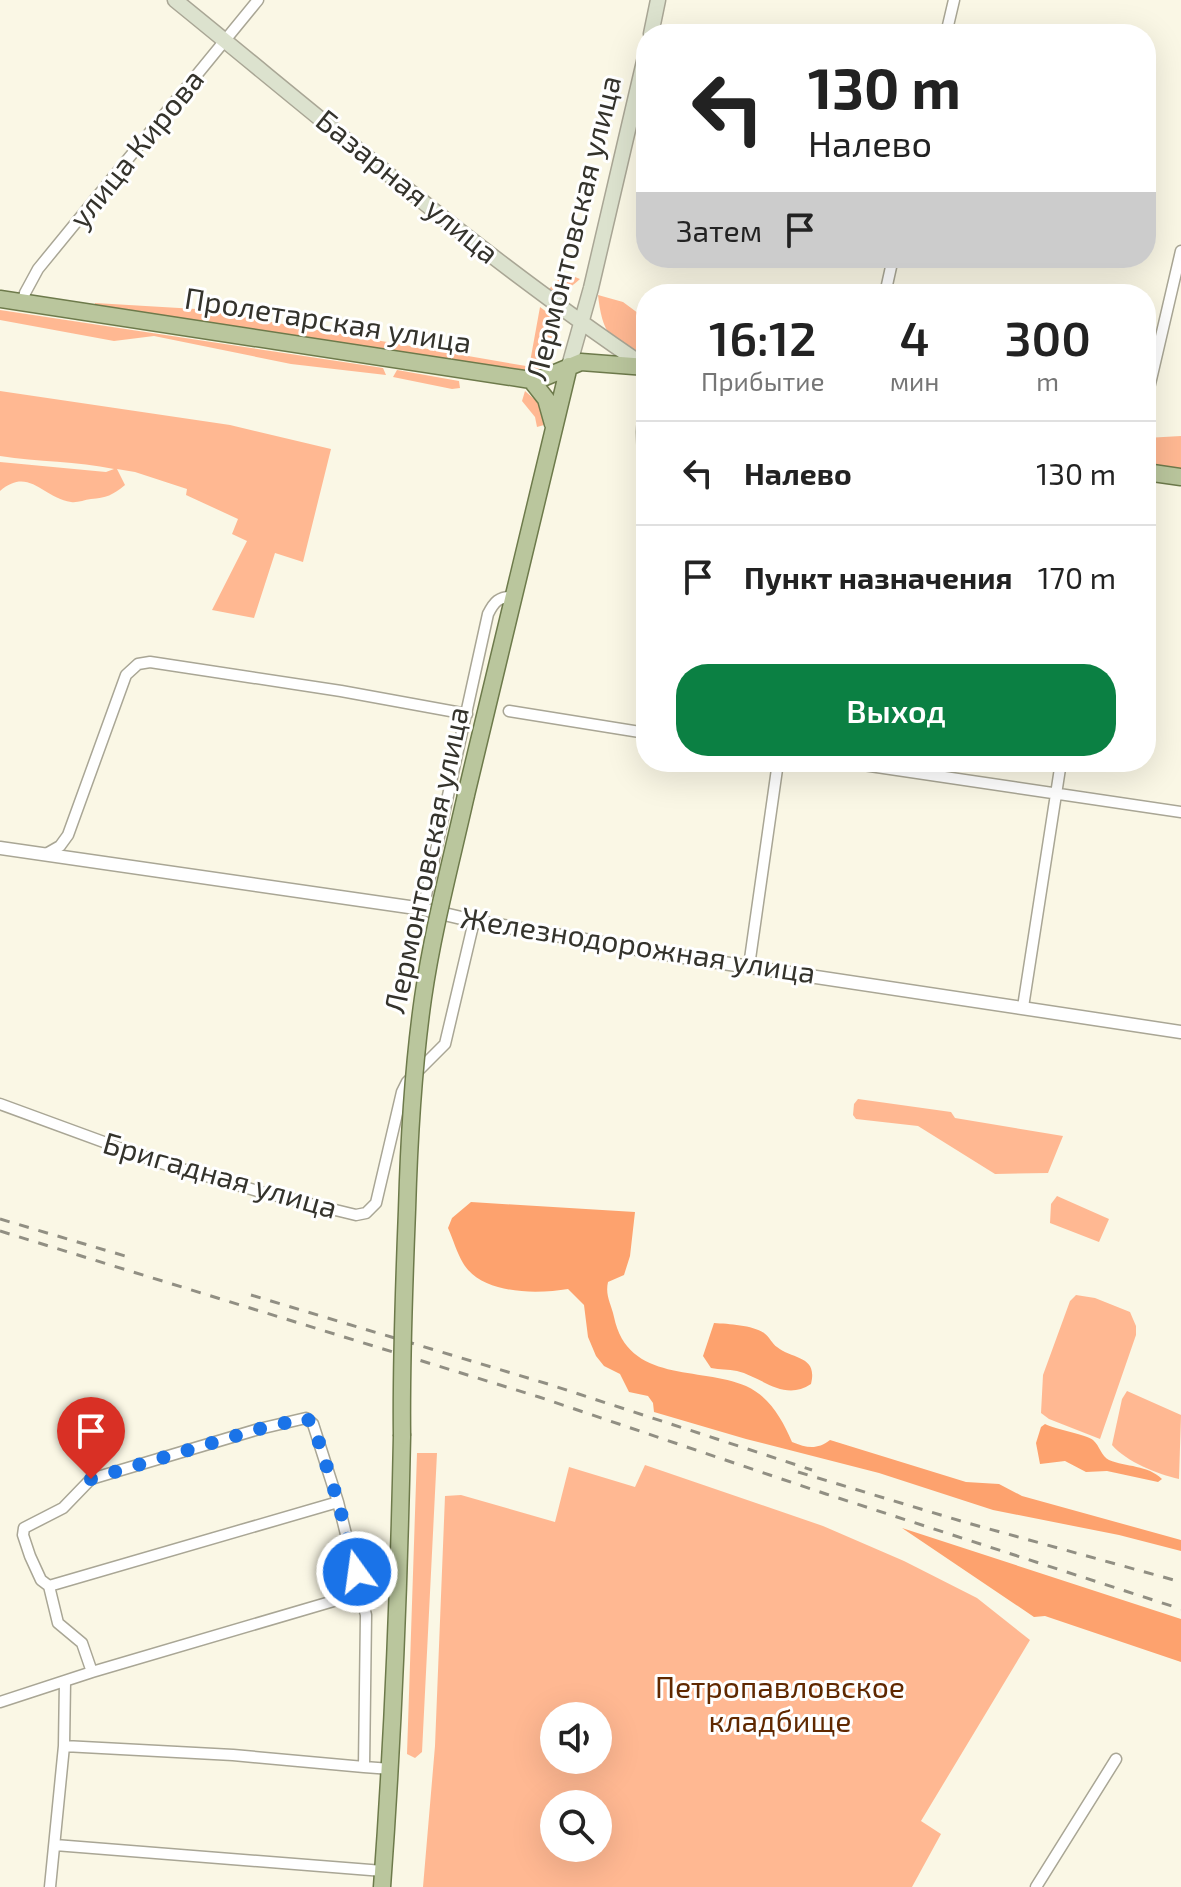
<!DOCTYPE html>
<html lang="ru">
<meta charset="utf-8">
<style>
body{margin:0;font-family:"Exo 2",sans-serif;background:#f2f2f2;color:#222;height:100vh;display:flex;flex-direction:column;font-size:30px;white-space:nowrap}
*{box-sizing:border-box;margin:0}
p{font-size:26px;color:#767676}
.icon{flex:none;width:44px;height:44px;fill:none;stroke:currentColor;stroke-width:2;stroke-linecap:round;stroke-linejoin:round}
.map{position:relative;flex:1;overflow:hidden}
.panel{position:absolute;left:636px;top:284px;width:520px;height:488px;display:flex;flex-direction:column;background:#fff;border-radius:32px;box-shadow:0 8px 32px #0002}
.panel>*{flex:none}
.top-card{position:absolute;left:636px;top:24px;width:520px;height:244px;border-radius:32px;box-shadow:0 8px 32px #0002;background:#fff;color:#222;overflow:hidden}
.fabs{position:absolute;left:540px;top:1702px;display:grid;gap:16px}
.fabs a{display:grid;place-items:center;width:72px;height:72px;border-radius:50%;background:#fff;box-shadow:0 8px 32px #0002;font-size:40px}
.pin{position:absolute;display:grid;place-items:center;width:68px;height:68px;color:#fff;margin:-82px -34px;border-radius:50% 50% 50% 0;rotate:-45deg;box-shadow:0 0 8px #0007}
.pin .icon{rotate:45deg}
.me{position:absolute;width:88px;margin:-44px;rotate:346deg;stroke-linejoin:round;filter:drop-shadow(0 0 6px #0008)}
.turn{display:flex;align-items:center;gap:28px;height:168px;padding:0 40px;font-size:36px}
.turn .icon{width:104px;height:104px;stroke-width:2.5}
.turn b{display:block;font-size:56px;line-height:68px}
.then{display:flex;align-items:center;height:76px;padding:0 40px;background:#0003;gap:16px;font-size:30px}
.eta{display:flex;justify-content:space-evenly;align-items:center;height:136px;text-align:center}
.eta b{font-size:48px;font-weight:600;line-height:56px}
.button{display:flex;gap:16px;margin-top:auto;padding:16px 40px}
.button a{flex:1;height:92px;border-radius:32px;background:#0b8043;color:#fff;font-size:32px;font-weight:600;line-height:92px;text-align:center}
ul{padding:0;list-style:none}
li{display:flex;align-items:center;gap:24px;height:104px;padding:0 40px;border-top:2px solid #e0e0e0}
li div{flex:1}
li b{display:block;font-size:30px}
li em{font-style:normal}
.map>svg:first-child{display:block}
.green{fill:#ffb892;fill-rule:evenodd}
.forest{fill:#fda26e}
.lines{fill:none;stroke-linecap:round;stroke-linejoin:round}
.minor-casing{stroke:#a9a695;stroke-width:13}
.tertiary-casing{stroke:#a9a695;stroke-width:15}
.secondary-casing{stroke:#a9a695;stroke-width:17}
.primary-casing{stroke:#6d7a4b;stroke-width:19}
.minor{stroke:#fff;stroke-width:10}
.tertiary{stroke:#fff;stroke-width:12}
.secondary{stroke:#dce2ce;stroke-width:14}
.primary{stroke:#bac69d;stroke-width:16}
.rail{stroke:#918f83;stroke-width:3;stroke-dasharray:10 10;stroke-linecap:butt}
.primary-bridge-casing{stroke:#6d7a4b;stroke-width:19;stroke-linecap:butt}
.primary-bridge{stroke:#bac69d;stroke-width:16}
.route{stroke:#1a73e8;stroke-width:14;stroke-dasharray:0 25.2}
.labels{text-anchor:middle;stroke-width:6;stroke-linejoin:round;paint-order:stroke}
.street-label{font-size:30px;fill:#34332c;stroke:#fff}
.park-label{font-size:30px;fill:#602800;stroke:#fff}
</style>
<div class="map">
<svg width="1181" height="1887" viewBox="0 0 1181 1887">
<rect width="100%" height="100%" fill="#faf7e5"/>
<path class="green" d="M 565,273 L 580,279 C 571,287 561,296 549,289 Z
M 598,295 L 623,302 L 646,319 L 646,358 C 610,345 602,331 598,295 Z
M 95,303 L 196,309 L 526,366 L 525,373 L 94,310 Z
M 540,307 L 556,319 C 552,343 555,367 528,373 Z
M 0,310 L 383,368 L 386,375 L 291,364 L 154,336 L 114,341 L 0,320 Z
M 397,370 L 459,381 L 460,388 L 452,389 L 393,377 Z
M 0,391 L 230,425 L 331,449 L 303,562 L 275,553 L 254,618 L 212,610 L 247,541 L 232,534 L 238,519 L 186,495 L 187,489 L 135,472 L 117,469 L 125,485 C 113,495 106,498 91,499 C 84,500 77,503 71,502 C 43,498 29,466 0,491 L 0,462 L 106,472 L 114,469 C 77,461 38,462 0,456 Z
M 525,391 L 540,404 L 544,425 L 537,427 L 535,417 L 522,401 Z
M 1181,436 L 1181,470 L 1146,464 L 1146,438 Z
M 858,1099 L 951,1112 L 955,1118 L 1063,1136 L 1048,1173 L 995,1174 L 918,1126 L 856,1119 L 853,1115 L 854,1104 Z
M 1057,1196 L 1109,1219 L 1099,1242 L 1050,1223 L 1051,1204 Z
M 1076,1295 L 1095,1298 L 1130,1312 L 1136,1326 L 1136,1335 L 1100,1439 L 1049,1419 L 1041,1413 L 1043,1375 L 1070,1301 Z
M 1127,1391 L 1181,1415 L 1179,1479 C 1157,1474 1127,1462 1112,1445 L 1122,1399 Z
M 417,1453 L 437,1453 L 422,1752 L 415,1758 L 407,1754 Z
M 645,1465 L 823,1526 L 904,1561 L 977,1598 L 1030,1640 L 921,1821 L 941,1834 L 912,1887 L 423,1887 L 435,1746 L 445,1496 L 461,1495 L 555,1522 L 569,1467 L 635,1487 ZM 554,1716 L 598,1716 L 598,1760 L 554,1760 ZM 554,1804 L 598,1804 L 598,1848 L 554,1848 Z"/>
<path class="forest" d="M 471,1202 L 635,1212 L 630,1256 L 624,1275 L 608,1282 C 605,1296 611,1303 614,1317 C 628,1384 700,1366 746,1386 C 770,1397 782,1419 792,1442 C 807,1448 817,1450 830,1440 L 966,1482 L 999,1484 L 1022,1496 L 1181,1540 L 1181,1551 L 1119,1535 L 993,1510 L 879,1473 L 746,1439 L 654,1412 L 653,1403 L 648,1396 L 629,1392 L 620,1374 L 604,1366 L 596,1356 L 588,1337 L 584,1305 L 568,1289 C 537,1294 482,1295 463,1263 C 457,1253 453,1239 448,1228 L 452,1218 Z
M 714,1323 C 729,1324 752,1325 764,1333 C 770,1337 772,1344 777,1347 C 793,1360 818,1355 811,1384 C 784,1402 762,1377 737,1371 C 728,1369 720,1370 711,1368 L 703,1356 Z
M 1045,1424 C 1055,1429 1087,1435 1093,1440 C 1100,1446 1101,1456 1109,1460 C 1126,1467 1148,1465 1162,1479 L 1158,1482 L 1107,1471 L 1086,1472 L 1065,1461 L 1040,1464 L 1036,1443 L 1041,1427 Z
M 902,1528 L 1181,1619 L 1181,1662 L 1045,1616 L 1034,1617 Z"/>
<g class="lines">
<defs>
<path id="minor" d="M 946,34 L 954,0
M 885,294 L 893,258
M 23,302 L 25,293 L 38,269 L 258,0
M 646,372 L 642,432 L 646,536
M 1146,401 L 1181,251
M 509,711 L 646,733
M 843,762 L 1181,812
M 46,854 L 60,846 L 68,835 L 126,675 L 138,664 L 150,662 L 341,691 L 467,714
M 423,909 L 488,614 C 494,602 499,596 513,597
M 749,966 L 778,762
M 1023,1007 L 1061,762
M 0,1104 L 161,1163 L 261,1192 L 356,1215 L 366,1213 L 376,1203 L 402,1092 L 407,1082 L 445,1044 L 474,921
M 49,1586 L 338,1502
M 92,1672 L 82,1643 L 58,1623 L 49,1586 L 41,1580 L 30,1556 L 23,1535 L 24,1528 L 63,1508 L 91,1479 L 259,1429 L 306,1418 L 313,1424 L 338,1502 L 366,1615 L 364,1767 L 391,1769
M 0,1702 L 92,1672 L 337,1600 L 363,1595
M 64,1746 L 233,1755 L 364,1767
M 55,1845 L 383,1871
M 50,1887 L 64,1746 L 65,1681
M 1036,1887 L 1116,1759"/>
<path id="tertiary" d="M 0,848 L 423,909 L 474,921 L 690,958 L 1181,1032"/>
<path id="secondary" d="M 175,0 C 329,125 481,256 646,367
M 651,34 L 658,0
M 569,366 L 591,288 L 646,53"/>
<path id="primary" d="M 0,299 L 531,380 L 543,378 L 581,362 L 646,367
M 531,380 L 546,399 L 553,424
M 1146,472 L 1181,477
M 466,795 L 569,366
M 382,1887 C 393,1737 399,1587 402,1436"/>
</defs>
<use href="#minor" class="minor-casing"/>
<use href="#tertiary" class="tertiary-casing"/>
<use href="#secondary" class="secondary-casing"/>
<use href="#primary" class="primary-casing"/>
<use href="#minor" class="minor"/>
<use href="#tertiary" class="tertiary"/>
<use href="#secondary" class="secondary"/>
<use href="#primary" class="primary"/>
<path class="rail" d="M 0,1219 L 125,1256
M 0,1231 L 539,1397 L 826,1494 L 1181,1609
M 251,1295 L 548,1384 L 812,1470
M 798,1472 L 964,1522 L 1181,1582"/>
<defs>
<path id="primary-bridge" d="M 402,1436 C 401,1361 404,1286 407,1210 C 409,1140 413,1068 423,998 C 433,929 451,862 466,795"/>
</defs>
<use href="#primary-bridge" class="primary-bridge-casing"/>
<use href="#primary-bridge" class="primary-bridge"/>
</g>
<g class="lines">
<path class="route" d="M 91,1479 L 259,1429 L 306,1418 L 313,1424 L 338,1502 L 357,1572"/>
</g>
<g class="labels">
<g class="street-label">
<text transform="translate(137 149) rotate(-51)" y="10">улица Кирова</text>
<text transform="translate(407 187) rotate(39)" y="10">Базарная улица</text>
<text transform="translate(574 228) rotate(-76)" y="10">Лермонтовская улица</text>
<text transform="translate(328 321) rotate(9)" y="10">Пролетарская улица</text>
<text transform="translate(427 860) rotate(-78)" y="10">Лермонтовская улица</text>
<text transform="translate(638 946) rotate(9)" y="10">Железнодорожная улица</text>
<text transform="translate(220 1176) rotate(16)" y="10">Бригадная улица</text>
</g>
<g class="park-label">
<text x="780" y="1698">Петропавловское<tspan x="780" dy="34">кладбище</tspan></text>
</g>
</g>
</svg>
<div class="fabs">
<a><svg class="icon" aria-label="sound" viewBox="0 0 24 24"><path d="M4 9h4l5-4v14l-5-4H4zM17 9q2 3 0 6"/></svg></a>
<a><svg class="icon" aria-label="search" viewBox="0 0 24 24"><circle cx="10" cy="10" r="6"/><path d="M15 15l6 6"/></svg></a>
</div>
<div class="pin" style="left:91px;top:1479px;background:#d93025"><svg class="icon" aria-label="arrive" viewBox="0 0 24 24"><path d="M6 21V4h12l-3 4 3 4H6"/></svg></div>
<svg class="me" style="left:357px;top:1572px" viewBox="-20 -20 40 40"><circle r="17" fill="#1a73e8" stroke="#fff" stroke-width="3"/><path d="M0-11L8 9 0 5-8 9z" fill="#fff"/></svg>
<div class="top-card">
<div class="turn"><svg class="icon" aria-label="left" viewBox="0 0 24 24"><path d="M17 20v-9H6M10 6l-5 5 5 5"/></svg><div><b>130 m</b>Налево</div></div>
<div class="then">Затем<svg class="icon" aria-label="arrive" viewBox="0 0 24 24"><path d="M6 21V4h12l-3 4 3 4H6"/></svg></div>
</div>
<section class="panel">
<div class="eta">
<div><b>16:12</b><p>Прибытие</p></div>
<div><b>4</b><p>мин</p></div>
<div><b>300</b><p>m</p></div>
</div>
<ul>
<li><svg class="icon" aria-label="left" viewBox="0 0 24 24"><path d="M17 20v-9H6M10 6l-5 5 5 5"/></svg><div><b>Налево</b></div><em>130 m</em></li>
<li><svg class="icon" aria-label="arrive" viewBox="0 0 24 24"><path d="M6 21V4h12l-3 4 3 4H6"/></svg><div><b>Пункт назначения</b></div><em>170 m</em></li>
</ul>
<div class="button"><a>Выход</a></div>
</section>
</div>
